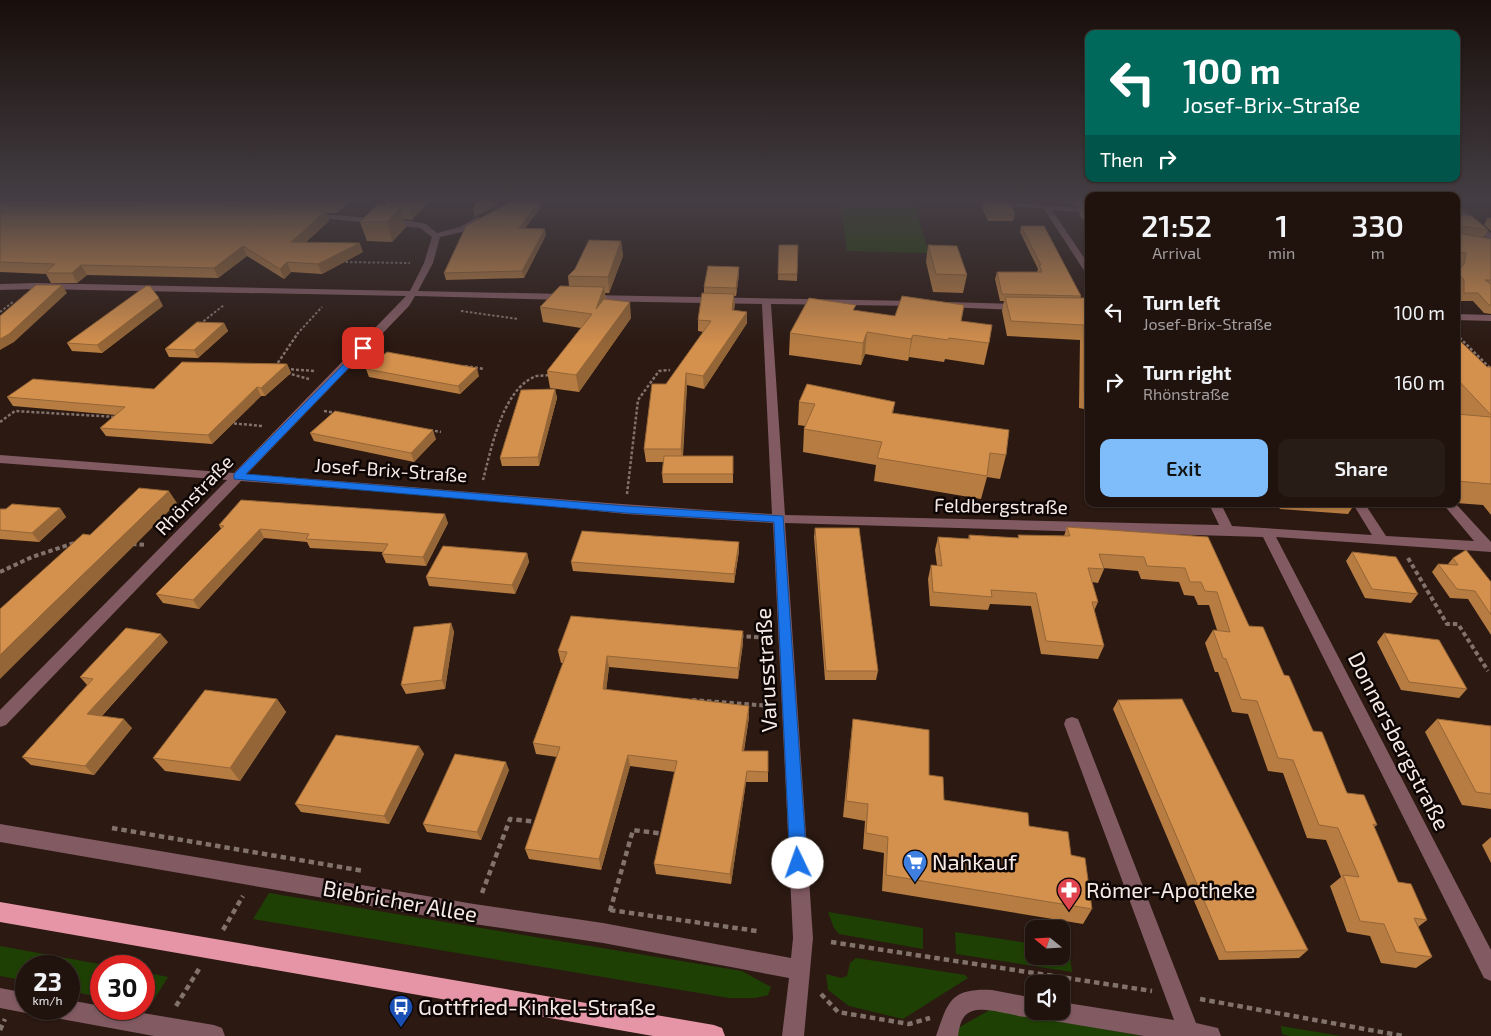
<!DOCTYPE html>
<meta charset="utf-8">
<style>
body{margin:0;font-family:"Exo 2",sans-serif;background:#281c17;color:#f1f3f6;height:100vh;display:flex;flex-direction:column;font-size:19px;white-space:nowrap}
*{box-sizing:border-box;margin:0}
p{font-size:16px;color:#a29e9e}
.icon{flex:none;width:28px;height:28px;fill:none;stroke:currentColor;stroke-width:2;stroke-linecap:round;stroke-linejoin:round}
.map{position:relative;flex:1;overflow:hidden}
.panel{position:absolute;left:1085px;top:192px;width:375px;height:315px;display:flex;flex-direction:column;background:#20130e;border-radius:10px;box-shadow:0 1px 4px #0004,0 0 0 1px #3d322e}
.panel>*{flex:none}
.hud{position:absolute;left:1085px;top:30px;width:375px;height:152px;border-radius:10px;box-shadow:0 1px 4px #0004,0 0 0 1px #3d322e;background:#00695c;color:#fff;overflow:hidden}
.needle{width:32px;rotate:288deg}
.fabs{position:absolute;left:1025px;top:920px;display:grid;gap:10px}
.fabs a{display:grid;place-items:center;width:45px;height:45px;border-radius:10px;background:#20130e;box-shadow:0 1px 4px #0004,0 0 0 1px #3d322e;font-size:25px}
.speed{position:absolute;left:15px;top:955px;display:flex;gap:10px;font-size:25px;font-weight:700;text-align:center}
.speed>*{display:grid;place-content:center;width:65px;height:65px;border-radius:50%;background:#20130e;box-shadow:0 1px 4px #0004,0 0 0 1px #3d322e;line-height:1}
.speed small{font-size:12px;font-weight:400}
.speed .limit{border:8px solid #d22;background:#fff;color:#111}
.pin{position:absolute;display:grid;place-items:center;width:42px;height:42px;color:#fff;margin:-21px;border-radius:10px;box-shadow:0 2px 8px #0006}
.me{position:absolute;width:55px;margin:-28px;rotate:357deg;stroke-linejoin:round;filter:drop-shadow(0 0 4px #0008)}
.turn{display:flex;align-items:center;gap:18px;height:105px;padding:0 15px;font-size:22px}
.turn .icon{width:65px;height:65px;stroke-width:2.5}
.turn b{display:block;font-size:35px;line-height:42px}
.then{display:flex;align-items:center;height:48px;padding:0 15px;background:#0003;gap:10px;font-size:19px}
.eta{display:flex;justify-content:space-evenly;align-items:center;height:85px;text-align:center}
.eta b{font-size:30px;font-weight:600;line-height:35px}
.button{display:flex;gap:10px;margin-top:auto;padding:10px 15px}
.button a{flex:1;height:58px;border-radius:10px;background:#7ebdf9;color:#111;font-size:20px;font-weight:600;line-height:58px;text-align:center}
.button a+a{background:#281c17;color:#f1f3f6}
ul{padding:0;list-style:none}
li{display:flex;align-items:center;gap:15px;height:70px;padding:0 15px}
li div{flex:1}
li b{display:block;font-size:19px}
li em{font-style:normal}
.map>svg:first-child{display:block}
.green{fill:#1f4005}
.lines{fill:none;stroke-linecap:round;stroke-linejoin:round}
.path-far3{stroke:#82726c;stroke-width:2;stroke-dasharray:2.5 2;stroke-linecap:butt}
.path-far2{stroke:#82726c;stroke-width:2.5;stroke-dasharray:3 2;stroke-linecap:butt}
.path-far1{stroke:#82726c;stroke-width:4;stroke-dasharray:4.5 3;stroke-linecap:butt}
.path{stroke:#82726c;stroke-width:4.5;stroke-dasharray:5.5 4;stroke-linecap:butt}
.minor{fill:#815a62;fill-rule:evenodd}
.major{fill:#e695a7;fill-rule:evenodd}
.wall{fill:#b67c42}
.shaded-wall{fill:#946536}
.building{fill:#d4904d;stroke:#946536}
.route{fill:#1a73e8;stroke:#114b97}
.labels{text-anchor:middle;stroke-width:5;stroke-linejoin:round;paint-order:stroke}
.street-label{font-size:19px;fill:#f7eae5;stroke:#0e0604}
.near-street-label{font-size:22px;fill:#f7eae5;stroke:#0e0604}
.near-poi-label{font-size:22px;fill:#f7eae5;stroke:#0e0604;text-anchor:start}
</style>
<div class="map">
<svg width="1491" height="1036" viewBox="0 0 1491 1036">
<rect width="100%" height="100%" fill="#2b1912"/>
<path class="green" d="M 840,201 L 913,201 L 929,253 L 847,251 Z
M 269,893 L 742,971 L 771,987 L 768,995 L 755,998 L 729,998 L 253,919 Z
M 828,912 L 923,928 L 923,949 L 839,934 L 834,928 Z
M 955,932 L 1034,944 L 1034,956 L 1061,956 L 1061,948 L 1069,949 L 1072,972 L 956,954 Z
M 0,946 L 110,966 L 101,966 L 101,998 L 69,990 L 69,966 L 26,966 L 26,981 L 0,976 Z
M 856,958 L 965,975 L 968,978 L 903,1019 L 849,1006 L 828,990 L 826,974 L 841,978 L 847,976 L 850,963 Z
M 144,972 L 168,977 L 152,1003 L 146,1008 L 144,1007 Z
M 993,1008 L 1141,1036 L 958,1036 L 958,1028 Z
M 1281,1026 L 1341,1036 L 1289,1036 L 1282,1034 Z"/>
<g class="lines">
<path class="path-far3" d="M 341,262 L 410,263
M 461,311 L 518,319
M 0,312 L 13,302
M 200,324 L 224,305
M 297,334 L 322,307"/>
<path class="path-far2" d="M 1456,334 L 1491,369
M 465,366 L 484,369
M 275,367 L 298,333
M 286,369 L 315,371
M 287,373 L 309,379
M 324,411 L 337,413
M 0,422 L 15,411 L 116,417
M 229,423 L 263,426
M 430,430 L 441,432
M 483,480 C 491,450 502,391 534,377 C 538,375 544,376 549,375
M 627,494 L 638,400 L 659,371 L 670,370"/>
<path class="path-far1" d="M 132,544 L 146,545
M 1408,558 L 1447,624 L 1458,624 L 1488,671
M 0,572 L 32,557 L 74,543
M 739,636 L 768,638
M 692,700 L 771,706"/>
<path class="path" d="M 112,828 L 364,871
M 482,893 L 510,819 L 537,822
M 610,910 L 757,931
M 610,911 L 633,830 L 664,834
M 223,930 L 243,896
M 831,942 L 1152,991
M 821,994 L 838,1012 L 909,1024 L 930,1018
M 1200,999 L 1403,1036
M 176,1006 L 199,969
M 0,1030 L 5,1019"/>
<path class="minor" d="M 966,201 L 995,201 L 1089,209 L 1089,213 L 1052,210 L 1089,265 L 1089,274 L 1085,272 L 1044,209 L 970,203 Z
M 1456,204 L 1491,233 L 1491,244 L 1487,242 L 1486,237 L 1456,210 Z
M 307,213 L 411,221 L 426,224 L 437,233 L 460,227 L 477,217 L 483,217 L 483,221 L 466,231 L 440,237 L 433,263 L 418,291 L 565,294 L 569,297 L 565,300 L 415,296 L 409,306 L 247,474 C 422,487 597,504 772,514 L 762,304 L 590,301 L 586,298 L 590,295 L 915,301 L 919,304 L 918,306 L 771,304 L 785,515 L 1219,525 L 1209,504 L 1221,504 L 1232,526 L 1372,535 L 1353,504 L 1365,504 L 1386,536 L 1474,541 L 1443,504 L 1456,504 L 1491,542 L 1491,552 L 1276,537 L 1491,950 L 1491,981 L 1484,978 L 1263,537 L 785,523 L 813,938 L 804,1036 L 782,1036 L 789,978 L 603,943 L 474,924 L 0,842 L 0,824 L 474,904 L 603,923 L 791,958 L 793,938 L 773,523 L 626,514 L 478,499 L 241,481 L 6,725 L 0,727 L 0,710 L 227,480 L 0,463 L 0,455 L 234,473 L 406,296 L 36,289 L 0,290 L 0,284 L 36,283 L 410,291 L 424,263 L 432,237 L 420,228 L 310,217 L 306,215 Z
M 947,302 L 1020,304 L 1024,307 L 1020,310 L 944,307 L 943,305 Z
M 1456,314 L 1491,315 L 1491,321 L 1456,320 Z
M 1072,717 L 1078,719 L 1080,724 L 1196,1023 L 1218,1028 L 1221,1036 L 1144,1036 L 1054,1021 L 1047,1018 L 1044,1011 L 1061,1011 L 1061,1002 L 1174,1020 L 1064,724 L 1066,719 Z
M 0,988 L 26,993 L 26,1009 L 34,1009 L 33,1010 L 26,1013 L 0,1008 Z
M 992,990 L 1034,998 L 1034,1011 L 1043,1011 L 1041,1015 C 1021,1024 979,998 964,1017 C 960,1022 959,1030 958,1036 L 936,1036 C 948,1001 951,988 992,990 Z
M 69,1000 L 101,1006 L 101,1009 L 119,1009 L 214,1025 L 222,1028 L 225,1036 L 154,1036 L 61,1019 L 54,1016 L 51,1009 L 69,1009 Z"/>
<path class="major" d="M 0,902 L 714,1025 L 722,1028 L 725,1036 L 653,1036 L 0,922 Z"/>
</g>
<path class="wall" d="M 0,201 L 350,201 L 337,213 L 326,213 L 329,221 L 305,243 L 363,252 L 322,274 L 291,272 L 284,279 L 247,256 L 218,278 L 87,275 L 77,283 L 51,283 L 46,274 L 0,272 Z
M 385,201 L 429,201 L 412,220 L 403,219 L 406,227 L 392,242 L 367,241 L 360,222 L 386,206 Z
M 540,201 L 541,207 L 525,228 L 546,235 L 524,278 L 446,280 L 444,273 Z
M 982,201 L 1009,201 L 1015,214 L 1013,221 L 988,221 L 981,206 Z
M 1071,201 L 1089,201 L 1089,228 L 1079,214 L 1081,207 L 1074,206 Z
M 1456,214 L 1488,230 L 1484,237 L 1491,239 L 1491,314 L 1484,313 L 1473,301 L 1459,301 L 1459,288 L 1456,284 L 1456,274 L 1460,269 L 1461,261 L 1456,260 Z
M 1488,217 L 1491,218 L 1491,231 L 1484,225 Z
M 1021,226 L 1081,296 L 1080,298 L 1089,298 L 1089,410 L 1079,408 L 1080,340 L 1007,336 L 1002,311 L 1004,301 L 1000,301 L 995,279 L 997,272 L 1037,272 L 1038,269 L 1020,232 Z
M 621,241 L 623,256 L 609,293 L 605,293 L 606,299 L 631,318 L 579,392 L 550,388 L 547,371 L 581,328 L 543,322 L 540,307 L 569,286 L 568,276 Z
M 779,245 L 798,245 L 797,281 L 778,280 Z
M 928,245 L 967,275 L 963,293 L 933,292 L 926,262 Z
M 739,274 L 736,296 L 734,296 L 734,310 L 747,312 L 747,323 L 704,389 L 687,385 L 683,456 L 733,456 L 733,483 L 663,483 L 662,474 L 664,462 L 646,462 L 644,449 L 666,384 L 703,332 L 698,331 L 698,320 L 704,293 L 704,287 Z
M 964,305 L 961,321 L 989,343 L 984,365 L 945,359 L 944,362 L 909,357 L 908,361 L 865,354 L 861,365 L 789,355 L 790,333 L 855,311 L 895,316 Z
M 163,306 L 102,353 L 72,351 L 67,343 Z
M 224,323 L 228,331 L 198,358 L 169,357 L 165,349 Z
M 1456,337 L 1487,367 L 1491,367 L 1491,515 L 1483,505 L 1456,503 L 1456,414 L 1459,415 L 1456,412 Z
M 287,364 L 291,373 L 265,396 L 261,396 L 212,444 L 106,436 L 100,428 L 116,415 L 13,406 L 7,397 L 154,389 Z
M 366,369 L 479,376 L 460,394 L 369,377 Z
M 555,389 L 557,398 L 539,466 L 502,466 L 500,458 Z
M 799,402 L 895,402 L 893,413 L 1006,455 L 1000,479 L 987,477 L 981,499 L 874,481 L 876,465 L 803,452 L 804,429 L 805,426 L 798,425 Z
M 310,433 L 436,439 L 414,462 L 314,441 Z
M 1277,504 L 1353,504 L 1354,505 L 1348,514 L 1280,509 Z
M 60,508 L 66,517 L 39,542 L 0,539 L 0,509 Z
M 448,523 L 426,566 L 386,563 L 382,554 L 383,552 L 310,548 L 307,542 L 264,538 L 199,609 L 163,603 L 156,594 L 221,529 L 219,525 Z
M 1067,527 L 1208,537 L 1249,626 L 1284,675 L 1313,731 L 1347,793 L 1377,825 L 1374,827 L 1398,882 L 1427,920 L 1418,927 L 1432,957 L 1416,968 L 1381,963 L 1370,936 L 1347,932 L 1330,886 L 1341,877 L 1326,840 L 1307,838 L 1283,773 L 1268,771 L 1248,714 L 1232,712 L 1218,672 L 1215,672 L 1205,643 L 1213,630 L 1217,630 L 1209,605 L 1198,605 L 1194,596 L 1184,595 L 1179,582 L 1141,579 L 1138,571 L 1103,568 L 1104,569 L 1098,583 L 1092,582 L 1098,602 L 1094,611 L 1104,646 L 1098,659 L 1041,654 L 1031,606 L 990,604 L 988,610 L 930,606 L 928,579 L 931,565 L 937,566 L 935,550 L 938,537 L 968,539 L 969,535 L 1018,538 L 1018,535 L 1064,536 Z
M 815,528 L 878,671 L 876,680 L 825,680 L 814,537 Z
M 739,542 L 739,551 L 734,583 L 573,571 L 571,562 Z
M 1352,552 L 1418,594 L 1411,603 L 1365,598 L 1346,561 Z
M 527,553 L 529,562 L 515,594 L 429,586 L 426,577 Z
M 1453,558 L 1491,582 L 1491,635 L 1468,599 L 1450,598 L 1432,572 L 1438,564 L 1448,564 Z
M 451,623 L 454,632 L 445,689 L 406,694 L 401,685 Z
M 1384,633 L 1467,689 L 1459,698 L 1401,690 L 1377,642 Z
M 168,642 L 102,716 L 132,728 L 94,775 L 31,765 L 22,757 L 87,685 L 80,677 Z
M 743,643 L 738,679 L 609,667 L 606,690 L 749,706 L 749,717 L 744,751 L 768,751 L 768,782 L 746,782 L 731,884 L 656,874 L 654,864 L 675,772 L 630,766 L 601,870 L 529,859 L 525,849 L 557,757 L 536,754 L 533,743 L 563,663 L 561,663 L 558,651 Z
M 277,699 L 286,712 L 240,781 L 165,771 L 153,758 Z
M 1118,700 L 1308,950 L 1299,958 L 1219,960 L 1113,709 Z
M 853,719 L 929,775 L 944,800 L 1029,826 L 1071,855 L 1092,909 L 1083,924 L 882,891 L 884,853 L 863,849 L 865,821 L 843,817 L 851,736 Z
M 1437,719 L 1491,726 L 1491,809 L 1462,805 L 1425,732 Z
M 419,746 L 424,754 L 389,824 L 301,812 L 295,804 Z
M 509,770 L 481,840 L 427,832 L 423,824 Z
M 1491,837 L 1491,863 L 1482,845 Z"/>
<path class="shaded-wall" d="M 337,201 L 350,201 L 337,213 L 334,204 Z
M 407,201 L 429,201 L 412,220 Z
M 491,201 L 497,201 L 498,205 L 475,217 L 473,210 Z
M 540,201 L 541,207 L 520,235 L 519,228 Z
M 400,208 L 406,227 L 392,242 L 387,222 Z
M 326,211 L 329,221 L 295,252 L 291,242 Z
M 545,229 L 546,235 L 524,278 L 522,271 Z
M 621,241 L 623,256 L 609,293 L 608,277 Z
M 360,243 L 363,252 L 322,274 L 318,264 Z
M 243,246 L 247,256 L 218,278 L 214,268 Z
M 287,262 L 291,272 L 284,279 L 280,269 Z
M 81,265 L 87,275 L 77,283 L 72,273 Z
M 739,267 L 739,274 L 736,296 L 736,288 Z
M 62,285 L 67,293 L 14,342 L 0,350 L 0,339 Z
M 604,287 L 606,302 L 596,309 Z
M 734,294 L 735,305 L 732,321 L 732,310 Z
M 159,298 L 163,306 L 102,353 L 97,345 Z
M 630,302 L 631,318 L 579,392 L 576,375 Z
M 747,312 L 747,323 L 704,389 L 703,376 Z
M 224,323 L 228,331 L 198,358 L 194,350 Z
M 867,332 L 865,354 L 861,365 L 863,343 Z
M 913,335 L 909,357 L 908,361 L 911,339 Z
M 287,364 L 291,373 L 265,396 L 261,388 Z
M 477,368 L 479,376 L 460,394 L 458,386 Z
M 686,373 L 687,385 L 682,462 L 681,449 Z
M 257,387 L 261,396 L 212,444 L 208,435 Z
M 555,389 L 557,398 L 539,466 L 538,457 Z
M 433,430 L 436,439 L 414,462 L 411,453 Z
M 169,491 L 177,503 L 0,679 L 0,655 Z
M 60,508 L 66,517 L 39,542 L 32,533 Z
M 445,514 L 448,523 L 426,566 L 423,557 Z
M 260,529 L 264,538 L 199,609 L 193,600 Z
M 739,542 L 739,551 L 734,583 L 734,574 Z
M 527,553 L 529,562 L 515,594 L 512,585 Z
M 451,623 L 454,632 L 445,689 L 442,680 Z
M 743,631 L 743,643 L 738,679 L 738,668 Z
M 161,634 L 168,642 L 95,723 L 87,714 Z
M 607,656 L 609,667 L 605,701 L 603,689 Z
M 277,699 L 286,712 L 240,781 L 230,768 Z
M 749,706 L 749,717 L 742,762 L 742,751 Z
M 124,719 L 132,728 L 94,775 L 85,766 Z
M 419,746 L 424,754 L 389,824 L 384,816 Z
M 628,755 L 630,766 L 601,870 L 599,859 Z
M 506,762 L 509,770 L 481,840 L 477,832 Z
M 747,771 L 746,782 L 731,884 L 730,874 Z"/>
<path class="building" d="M 0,201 L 1,201 L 1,205 L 63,207 L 201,204 L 326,211 L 291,242 L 360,243 L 318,264 L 287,262 L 280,269 L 243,246 L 214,268 L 81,265 L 72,273 L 45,273 L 55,264 L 0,262 L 0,212 L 5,212 L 0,210 Z
M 280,201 L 337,201 L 334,204 Z
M 478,201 L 491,201 L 473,210 Z
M 512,201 L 540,201 L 519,228 L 545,229 L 522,271 L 444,273 L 466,226 Z
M 984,201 L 1009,201 L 1015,214 L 989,214 Z
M 1082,204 L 1089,204 L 1089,212 Z
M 377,205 L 400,208 L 387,222 L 360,222 Z
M 1456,214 L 1472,216 L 1488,230 L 1461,226 L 1459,233 L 1491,239 L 1491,280 L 1485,280 L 1491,284 L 1491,305 L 1489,305 L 1478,293 L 1464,293 L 1464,280 L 1457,272 L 1464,264 L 1466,253 L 1456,252 Z
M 1021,226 L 1044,226 L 1081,296 L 1002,294 L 997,272 L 1042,272 L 1039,265 L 1041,265 Z
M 589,240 L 621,241 L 608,277 L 568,276 L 575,269 Z
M 779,245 L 798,245 L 797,274 L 778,274 Z
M 928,245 L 957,246 L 967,275 L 936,274 Z
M 708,266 L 739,267 L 736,288 L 704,287 Z
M 36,285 L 62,285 L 9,334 L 0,339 L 0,316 Z
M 146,286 L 150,286 L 159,298 L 97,345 L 67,343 Z
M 560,286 L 604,287 L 596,309 L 604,299 L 630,302 L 576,375 L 547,371 L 592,314 L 540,307 Z
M 702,293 L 734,294 L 732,310 L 747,312 L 703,376 L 686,373 L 681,449 L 644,449 L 652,384 L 666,384 L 711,321 L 698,320 Z
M 902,296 L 964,305 L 961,321 L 992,325 L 989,343 L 949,338 L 948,340 L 913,335 L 911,339 L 867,332 L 863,343 L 790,333 L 809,298 L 856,305 L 853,310 L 895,316 Z
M 1005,297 L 1089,298 L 1089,394 L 1084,393 L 1084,325 L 1011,321 Z
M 197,322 L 224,323 L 194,350 L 165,349 Z
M 1456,337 L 1487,367 L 1491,367 L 1491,415 L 1456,378 Z
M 387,352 L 477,368 L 458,386 L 366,369 Z
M 182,362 L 287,364 L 261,388 L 257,387 L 208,435 L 100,428 L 125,407 L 7,397 L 33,379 L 154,389 Z
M 807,384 L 895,402 L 892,413 L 1009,430 L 1006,455 L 990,453 L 987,476 L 877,458 L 882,442 L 804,429 L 815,404 L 799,402 Z
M 555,389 L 538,457 L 500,458 L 521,390 Z
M 335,411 L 433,430 L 411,453 L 310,433 Z
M 1456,414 L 1491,417 L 1491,484 L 1456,481 Z
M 664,456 L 733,456 L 733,474 L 662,474 Z
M 139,488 L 169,491 L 0,655 L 0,609 L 83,534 L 90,535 Z
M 241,500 L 445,514 L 423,557 L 382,554 L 388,544 L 306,539 L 309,534 L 260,529 L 193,600 L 156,594 L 224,526 L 219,525 Z
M 12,504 L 60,508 L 32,533 L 0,530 L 0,509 L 6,509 Z
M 1067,527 L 1208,537 L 1249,626 L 1263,627 L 1284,675 L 1289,676 L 1313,731 L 1322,732 L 1347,793 L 1364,795 L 1377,825 L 1373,824 L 1398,882 L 1411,884 L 1427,920 L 1414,918 L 1432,957 L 1396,952 L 1384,924 L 1360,921 L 1343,875 L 1359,877 L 1338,828 L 1319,825 L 1293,760 L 1278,758 L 1257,701 L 1241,699 L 1226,659 L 1223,658 L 1213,630 L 1230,632 L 1217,592 L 1205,591 L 1201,582 L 1190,582 L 1185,568 L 1147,566 L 1144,557 L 1099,554 L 1104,569 L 1088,568 L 1098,602 L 1092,602 L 1104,646 L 1046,641 L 1036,593 L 991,590 L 992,597 L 933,592 L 931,565 L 942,566 L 938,537 L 970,539 L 969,535 L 1019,538 L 1018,535 L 1070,536 Z
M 815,528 L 859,528 L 878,671 L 826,671 Z
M 582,531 L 739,542 L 734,574 L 571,562 Z
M 443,546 L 527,553 L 512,585 L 426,577 Z
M 1466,550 L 1491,582 L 1491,615 L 1475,591 L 1457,589 L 1438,564 L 1458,565 L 1453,558 Z
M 1352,552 L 1396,557 L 1418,594 L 1372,589 Z
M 571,616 L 743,631 L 738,668 L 607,656 L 603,689 L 749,706 L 742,751 L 768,751 L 768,772 L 747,771 L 730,874 L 654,864 L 677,761 L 628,755 L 599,859 L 525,849 L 560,747 L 533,743 L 567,652 L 558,651 Z
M 451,623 L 442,680 L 401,685 L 414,627 Z
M 126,628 L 161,634 L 87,714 L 124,719 L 85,766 L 22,757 L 93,679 L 80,677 Z
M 1384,633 L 1439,640 L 1467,689 L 1409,682 Z
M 205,690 L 277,699 L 230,768 L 153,758 Z
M 1182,699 L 1308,950 L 1226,952 L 1118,700 Z
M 853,719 L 929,730 L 929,775 L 943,777 L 944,800 L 1028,813 L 1029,826 L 1068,832 L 1071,855 L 1085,858 L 1092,909 L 886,875 L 888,837 L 866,833 L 868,804 L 846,801 Z
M 1437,719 L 1491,726 L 1491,794 L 1476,792 Z
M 336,735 L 419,746 L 384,816 L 295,804 Z
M 455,754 L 506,762 L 477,832 L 423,824 Z"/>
<linearGradient id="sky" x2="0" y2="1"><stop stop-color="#180e0a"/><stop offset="0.58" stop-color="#443e44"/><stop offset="1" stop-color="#443e44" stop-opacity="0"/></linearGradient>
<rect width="1491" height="346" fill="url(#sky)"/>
<path class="route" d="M 363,345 L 367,348 L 366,350 L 246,474 L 626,506 L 783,516 L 807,863 L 804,869 L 798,872 L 792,869 L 790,863 L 774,522 L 626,513 L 234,479 L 234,474 Z"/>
<defs>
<symbol id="supermarket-pin" viewBox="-11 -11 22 30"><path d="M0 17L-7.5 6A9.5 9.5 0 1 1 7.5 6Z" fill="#3f7fe0" stroke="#0e0604"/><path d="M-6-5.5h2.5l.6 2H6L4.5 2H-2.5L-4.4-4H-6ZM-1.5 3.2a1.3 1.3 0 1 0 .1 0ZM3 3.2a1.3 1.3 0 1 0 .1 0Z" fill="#fff"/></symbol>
<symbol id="pharmacy-pin" viewBox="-11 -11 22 30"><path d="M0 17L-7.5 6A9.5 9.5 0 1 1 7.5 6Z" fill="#e0444e" stroke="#0e0604"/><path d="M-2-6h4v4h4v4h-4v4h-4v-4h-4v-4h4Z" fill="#fff"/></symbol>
<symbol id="bus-pin" viewBox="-11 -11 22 30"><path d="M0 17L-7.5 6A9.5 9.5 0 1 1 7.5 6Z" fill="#1a4fb4" stroke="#0e0604"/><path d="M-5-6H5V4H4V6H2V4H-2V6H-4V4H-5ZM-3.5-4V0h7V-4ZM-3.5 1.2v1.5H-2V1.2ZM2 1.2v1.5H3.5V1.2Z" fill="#fff"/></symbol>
</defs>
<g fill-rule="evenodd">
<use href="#supermarket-pin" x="901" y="848" width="28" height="38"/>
<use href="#pharmacy-pin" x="1055" y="876" width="28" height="38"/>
<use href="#bus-pin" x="387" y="993" width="28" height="38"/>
</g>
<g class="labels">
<g class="street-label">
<text transform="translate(391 470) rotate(4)" y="7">Josef-Brix-Straße</text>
<text transform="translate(194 495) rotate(-46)" y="7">Rhönstraße</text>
<text transform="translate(1001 506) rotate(1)" y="7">Feldbergstraße</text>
</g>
<g class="near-street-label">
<text transform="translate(766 670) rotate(-93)" y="8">Varusstraße</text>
<text transform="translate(1399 741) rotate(63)" y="8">Donnersbergstraße</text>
<text transform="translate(400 901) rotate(10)" y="8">Biebricher Allee</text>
</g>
<g class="near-poi-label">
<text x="932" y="870">Nahkauf</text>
<text x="1086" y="898">Römer-Apotheke</text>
<text x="418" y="1015">Gottfried-Kinkel-Straße</text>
</g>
</g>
</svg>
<div class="fabs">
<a><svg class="needle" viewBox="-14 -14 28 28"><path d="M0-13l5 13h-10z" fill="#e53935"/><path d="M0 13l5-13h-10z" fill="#a29e9e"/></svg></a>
<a><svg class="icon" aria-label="sound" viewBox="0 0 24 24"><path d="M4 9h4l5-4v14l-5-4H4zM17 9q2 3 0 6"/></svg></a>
</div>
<div class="speed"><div>23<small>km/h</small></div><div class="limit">30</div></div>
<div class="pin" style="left:363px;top:348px;background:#d93025"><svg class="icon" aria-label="arrive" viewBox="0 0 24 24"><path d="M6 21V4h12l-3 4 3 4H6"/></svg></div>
<svg class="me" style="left:798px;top:863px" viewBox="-20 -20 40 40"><circle r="19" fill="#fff"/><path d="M0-13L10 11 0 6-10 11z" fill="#1a73e8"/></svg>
<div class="hud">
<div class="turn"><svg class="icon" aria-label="left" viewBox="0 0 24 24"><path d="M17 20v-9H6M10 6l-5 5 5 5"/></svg><div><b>100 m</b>Josef-Brix-Straße</div></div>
<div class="then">Then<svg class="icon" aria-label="right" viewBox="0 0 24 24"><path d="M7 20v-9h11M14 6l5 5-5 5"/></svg></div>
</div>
<section class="panel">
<div class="eta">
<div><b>21:52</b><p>Arrival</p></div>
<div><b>1</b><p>min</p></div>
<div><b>330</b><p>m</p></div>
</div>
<ul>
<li><svg class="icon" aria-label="left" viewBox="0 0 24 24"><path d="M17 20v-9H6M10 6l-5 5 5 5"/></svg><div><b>Turn left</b><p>Josef-Brix-Straße</p></div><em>100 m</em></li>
<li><svg class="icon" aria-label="right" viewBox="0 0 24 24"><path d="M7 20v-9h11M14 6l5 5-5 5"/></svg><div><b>Turn right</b><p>Rhönstraße</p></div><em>160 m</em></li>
</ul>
<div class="button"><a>Exit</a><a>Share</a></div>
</section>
</div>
